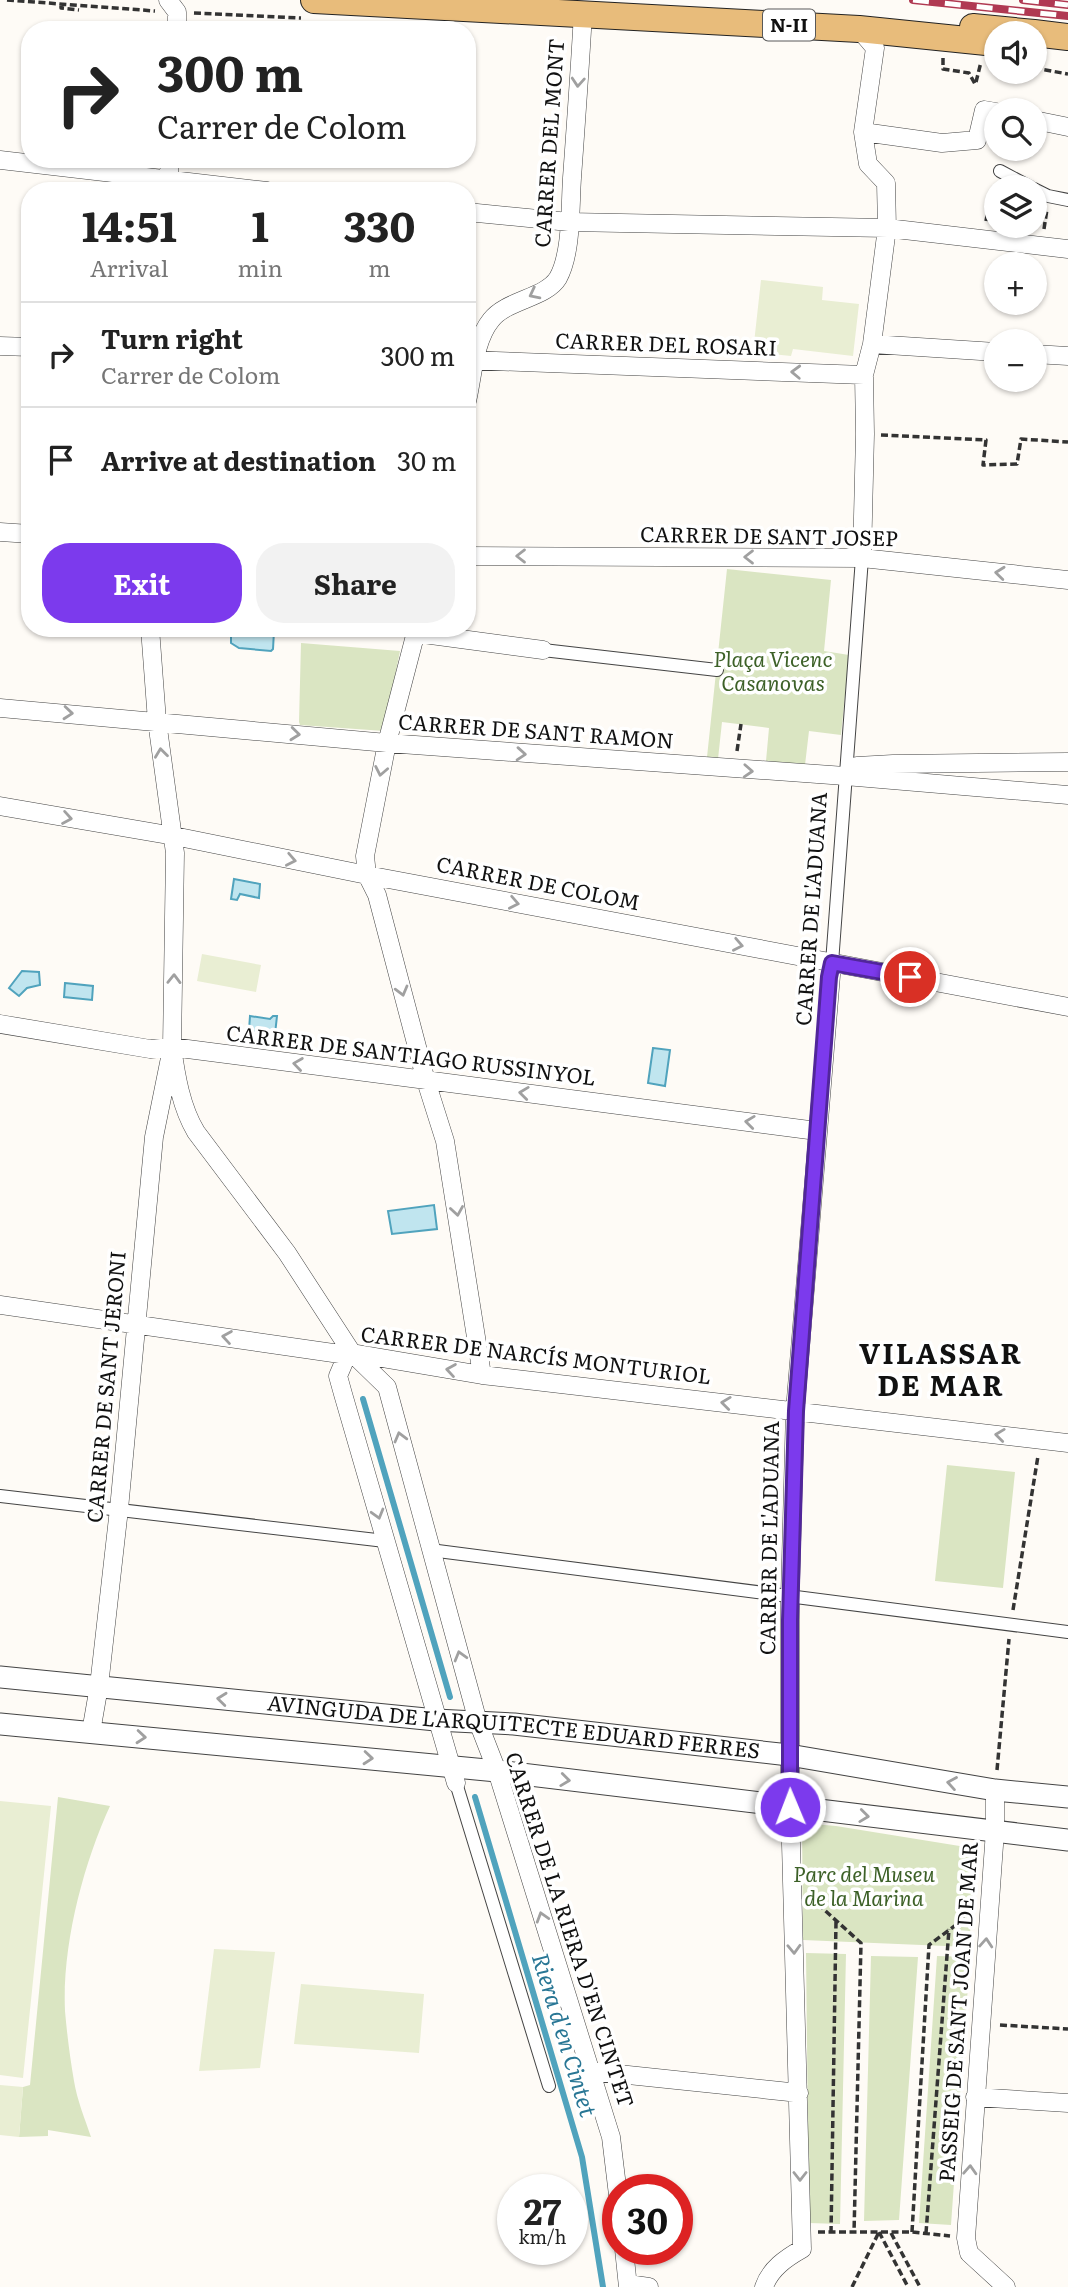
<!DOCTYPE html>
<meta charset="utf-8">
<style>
body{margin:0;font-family:Literata,serif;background:#f2f2f2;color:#222;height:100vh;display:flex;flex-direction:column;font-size:26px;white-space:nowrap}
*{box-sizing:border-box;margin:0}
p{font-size:23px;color:#767676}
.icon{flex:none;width:38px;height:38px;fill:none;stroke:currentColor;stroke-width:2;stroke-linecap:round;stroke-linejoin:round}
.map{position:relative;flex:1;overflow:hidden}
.details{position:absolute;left:21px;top:182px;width:455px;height:455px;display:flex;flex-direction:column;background:#fff;border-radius:28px;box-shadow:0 2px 5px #0004}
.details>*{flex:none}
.guide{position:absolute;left:21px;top:21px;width:455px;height:147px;border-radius:28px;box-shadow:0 2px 5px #0004;background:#fff;color:#222;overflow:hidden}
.controls{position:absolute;left:984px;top:21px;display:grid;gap:14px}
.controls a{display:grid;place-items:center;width:63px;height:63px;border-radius:50%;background:#fff;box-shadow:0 2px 5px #0004;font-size:35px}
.speed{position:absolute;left:497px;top:2174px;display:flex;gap:14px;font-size:35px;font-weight:700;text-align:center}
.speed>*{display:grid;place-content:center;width:91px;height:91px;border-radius:50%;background:#fff;box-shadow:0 2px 5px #0004;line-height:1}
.speed small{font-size:18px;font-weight:400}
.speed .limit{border:10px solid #d22;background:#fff;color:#111}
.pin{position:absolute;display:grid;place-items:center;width:60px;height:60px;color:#fff;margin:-30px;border:4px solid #fff;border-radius:50%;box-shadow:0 2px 7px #0007}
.me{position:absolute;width:77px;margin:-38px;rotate:359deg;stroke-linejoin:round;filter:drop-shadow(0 0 5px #0008)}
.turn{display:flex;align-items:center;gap:24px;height:147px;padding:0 21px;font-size:32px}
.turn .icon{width:91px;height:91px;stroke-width:2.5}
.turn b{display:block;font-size:49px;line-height:60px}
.eta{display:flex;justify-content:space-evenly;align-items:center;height:119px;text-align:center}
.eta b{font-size:42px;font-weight:700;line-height:49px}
.cta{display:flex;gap:14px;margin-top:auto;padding:14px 21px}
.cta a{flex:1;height:80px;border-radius:28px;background:#7c3aed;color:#fff;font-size:28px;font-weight:700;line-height:80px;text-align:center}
.cta a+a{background:#f2f2f2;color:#222}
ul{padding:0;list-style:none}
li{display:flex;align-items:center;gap:21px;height:105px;padding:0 21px;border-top:2px solid #e0e0e0}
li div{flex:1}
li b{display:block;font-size:26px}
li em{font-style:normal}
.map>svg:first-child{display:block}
.green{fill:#dae5c2}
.pitch{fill:#e9eed3}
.water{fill:#c0e5ef;stroke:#50a3bd;stroke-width:2}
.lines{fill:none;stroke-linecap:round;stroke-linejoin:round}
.stream{stroke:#50a3bd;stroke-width:6}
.pedestrian-casing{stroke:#444;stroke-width:14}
.minor-casing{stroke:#444;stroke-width:19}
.tertiary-casing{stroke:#444;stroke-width:23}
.primary-casing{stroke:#222;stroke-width:28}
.path{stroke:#333;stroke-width:3.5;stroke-dasharray:7 3.5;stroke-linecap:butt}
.pedestrian{stroke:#fff;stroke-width:12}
.minor{stroke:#fff;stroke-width:18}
.tertiary{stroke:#fff;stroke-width:21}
.primary{stroke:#e8bc7b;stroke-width:26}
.rail-casing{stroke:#b03952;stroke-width:8}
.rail{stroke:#fff;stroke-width:5;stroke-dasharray:16;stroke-linecap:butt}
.oneway{stroke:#a0a0a0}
.route-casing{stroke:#51269a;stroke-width:18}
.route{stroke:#7c3aed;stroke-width:12}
.labels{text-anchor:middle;stroke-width:7;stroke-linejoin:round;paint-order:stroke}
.shield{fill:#fff;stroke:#585858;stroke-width:2}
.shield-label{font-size:19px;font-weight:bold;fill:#111}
.street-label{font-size:21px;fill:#111;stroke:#fff}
.park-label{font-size:21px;font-style:italic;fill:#3d6128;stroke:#fff}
.water-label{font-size:23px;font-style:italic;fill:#287694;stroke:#fff}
.district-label{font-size:28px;font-weight:bold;letter-spacing:2px;fill:#111;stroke:#fff}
</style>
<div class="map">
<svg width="1068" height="2287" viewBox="0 0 1068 2287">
<rect width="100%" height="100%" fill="#fefbf6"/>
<path class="green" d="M 727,569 L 831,580 L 824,651 L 849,655 L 841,735 L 809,731 L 805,765 L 766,761 L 769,728 L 722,722 L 718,759 L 707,757 Z
M 301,643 L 400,651 L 384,731 L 300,725 L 299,722 Z
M 947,1465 L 1015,1472 L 1003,1588 L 935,1581 Z
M 58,1797 L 110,1806 C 83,1865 62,1945 65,2011 C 67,2034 70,2058 74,2081 C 77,2100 85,2119 91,2137 L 48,2130 L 48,2136 L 19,2137 L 23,2087 L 30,2085 Z
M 802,1823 L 836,1826 L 972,1848 L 976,1853 L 969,1947 L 803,1940 Z
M 806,1953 L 846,1954 L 840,2224 L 809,2223 Z
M 871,1956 L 918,1957 L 899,2220 L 864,2221 Z
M 937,1956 L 970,1957 L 951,2225 L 919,2223 Z"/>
<path class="pitch" d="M 761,280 L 823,287 L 822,300 L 859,304 L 853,356 L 793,349 L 791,356 L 753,352 Z
M 202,954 L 261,965 L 256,992 L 197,981 Z
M 0,1801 L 51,1806 L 23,2078 L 0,2075 Z
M 214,1949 L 275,1952 L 260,2068 L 199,2071 Z
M 301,1984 L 424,1994 L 419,2053 L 294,2044 Z
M 0,2085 L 23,2087 L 19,2137 L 0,2135 Z"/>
<path class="water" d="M 231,628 L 271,628 L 274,631 L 273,649 L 271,651 L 239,648 L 231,643 Z
M 234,879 L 260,884 L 259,898 L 240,894 L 237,900 L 231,899 Z
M 22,971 L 39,972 L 40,985 L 27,988 L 19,996 L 9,988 Z
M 65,983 L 93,986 L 92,1000 L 64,997 Z
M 250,1016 L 270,1019 L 273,1016 L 277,1016 L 275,1034 L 249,1030 Z
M 653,1048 L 670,1050 L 665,1086 L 648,1083 Z
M 434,1205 L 437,1229 L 392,1234 L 388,1211 Z"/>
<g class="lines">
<path class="stream" d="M 363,1399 L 450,1697
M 475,1797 L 582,2157 L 603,2287"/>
<defs>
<path id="pedestrian" d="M 1000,171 L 1030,187
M 1034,189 L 1048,196 L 1068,200
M 543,650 L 717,670
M 832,963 L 862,558
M 0,1496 L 385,1541
M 430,1550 L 1068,1632
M 456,1783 L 549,2086"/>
<path id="minor" d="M 168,0 L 177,12 L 177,30
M 859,29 L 875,48 L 863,132 L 868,164 L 886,183 L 887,228 L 872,344 L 864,375 L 865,434 L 862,558
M 1034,120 L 1068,127
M 863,132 L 942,143 L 977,140 L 984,110 L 996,112
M 0,160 L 267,191
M 168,191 L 170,159
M 467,212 L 569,222 L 887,228 L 1068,249
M 872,344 L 996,352
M 0,346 L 30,347
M 1034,354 L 1068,356
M 467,360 L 864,375
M 467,401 C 473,376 474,341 491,320 C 506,300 546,298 558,278 C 572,253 570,207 572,178 C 576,123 580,68 583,13
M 0,532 L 30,534
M 467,556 L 862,558 L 1068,580
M 150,628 L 157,721 L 175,853 L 172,1047 C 176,1076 181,1107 196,1132 L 287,1253 L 352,1353 L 387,1387 L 478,1722 L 497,1771 L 611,2137 L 618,2195
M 417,628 L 387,743 L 365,856 L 367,875 L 377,895 L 426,1081 L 445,1141 L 482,1375
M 416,633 L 543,650
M 0,708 L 387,743 L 845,776 L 1068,795
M 847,774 L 857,766 L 893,764 L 1068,762
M 0,806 L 174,836 L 367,875 L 1068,1007
M 0,1024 L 150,1049 L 172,1047 L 817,1131
M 0,1305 L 347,1355 L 352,1353 L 482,1375 L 1068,1443
M 347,1355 L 338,1376 L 343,1394 L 456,1783
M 91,1732 L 99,1686 L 119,1509 L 154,1137 L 170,1058
M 995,1790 L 995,1831 L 966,2238 L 969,2253 L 1006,2287
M 590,2071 L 799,2093
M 975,2097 L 1068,2103
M 624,2249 L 628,2287
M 628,2284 L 649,2287
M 764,2287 C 770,2269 786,2258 802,2249 L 790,1807 L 790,1598 L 795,1411 L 832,963"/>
<g id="tertiary">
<path id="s1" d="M 0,1677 L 436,1720 L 514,1724 L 789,1755 L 995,1790 L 1068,1797"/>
<path d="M 0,1724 L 497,1771 L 1068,1840"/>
</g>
<path id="primary" d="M 314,0 L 859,29 L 996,43
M 973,27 L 1034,33
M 1034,33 L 1068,37"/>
</defs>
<use href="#pedestrian" class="pedestrian-casing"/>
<use href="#minor" class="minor-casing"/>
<use href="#tertiary" class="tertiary-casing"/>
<use href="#primary" class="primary-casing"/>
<path class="path" d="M 7,0 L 155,11
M 61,4 L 61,8 L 79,10
M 194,13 L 301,18
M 943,58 L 943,69 L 969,73 L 975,84
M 1034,68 L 1068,74
M 976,82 L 981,62
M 986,221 L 991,195
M 1044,229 L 1047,209
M 881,435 L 986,440 L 983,465 L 1017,464 L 1021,439 L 1068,442
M 737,751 L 741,724
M 1013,1610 L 1038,1456
M 997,1770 L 1009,1639
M 810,1897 L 861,1943 L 854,2233
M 1000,2025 L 1068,2029
M 818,2232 L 912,2232 L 950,2236
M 879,2232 L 908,2287
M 912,2232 L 929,1945 L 972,1913
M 831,2233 L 836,1921
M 891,2233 L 920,2287
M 926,2233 L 949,1929
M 852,2287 L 879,2232"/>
<use href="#pedestrian" class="pedestrian"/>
<use href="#minor" class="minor"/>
<use href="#tertiary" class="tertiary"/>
<use href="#primary" class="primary"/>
<defs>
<path id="rail" d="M 913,0 L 1068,16
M 1023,0 L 1068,5"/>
</defs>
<use href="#rail" class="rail-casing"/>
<use href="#rail" class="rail"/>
</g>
<defs><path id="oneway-chevron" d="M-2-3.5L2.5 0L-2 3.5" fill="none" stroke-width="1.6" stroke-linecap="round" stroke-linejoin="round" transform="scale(1.75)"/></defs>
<g class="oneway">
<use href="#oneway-chevron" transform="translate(578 82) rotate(94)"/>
<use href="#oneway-chevron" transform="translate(534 294) rotate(153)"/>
<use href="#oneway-chevron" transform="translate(796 372) rotate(-178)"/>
<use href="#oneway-chevron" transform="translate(521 556) rotate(-180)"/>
<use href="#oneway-chevron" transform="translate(749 557) rotate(-180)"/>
<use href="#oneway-chevron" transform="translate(1000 573) rotate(-174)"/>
<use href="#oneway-chevron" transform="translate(68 713) rotate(5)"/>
<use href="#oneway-chevron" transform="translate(295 734) rotate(6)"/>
<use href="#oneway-chevron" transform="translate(161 753) rotate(-97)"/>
<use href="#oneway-chevron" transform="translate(521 754) rotate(4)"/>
<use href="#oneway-chevron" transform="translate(381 771) rotate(101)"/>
<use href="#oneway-chevron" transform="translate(748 771) rotate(3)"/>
<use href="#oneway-chevron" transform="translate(67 818) rotate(10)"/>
<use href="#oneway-chevron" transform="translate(291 860) rotate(11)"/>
<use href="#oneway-chevron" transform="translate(514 903) rotate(11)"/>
<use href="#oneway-chevron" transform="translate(738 945) rotate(11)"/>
<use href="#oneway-chevron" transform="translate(174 979) rotate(-89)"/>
<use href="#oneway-chevron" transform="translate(402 991) rotate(75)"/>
<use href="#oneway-chevron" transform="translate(298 1064) rotate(-172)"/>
<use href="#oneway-chevron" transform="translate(524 1093) rotate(-173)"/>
<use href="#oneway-chevron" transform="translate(750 1122) rotate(-173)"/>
<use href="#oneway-chevron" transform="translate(457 1211) rotate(81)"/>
<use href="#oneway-chevron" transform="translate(227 1337) rotate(-171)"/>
<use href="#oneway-chevron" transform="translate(451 1370) rotate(-171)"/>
<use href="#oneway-chevron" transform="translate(726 1403) rotate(-173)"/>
<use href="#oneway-chevron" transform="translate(1000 1435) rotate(-173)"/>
<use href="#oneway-chevron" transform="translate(400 1437) rotate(-105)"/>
<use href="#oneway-chevron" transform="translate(378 1514) rotate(74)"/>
<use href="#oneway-chevron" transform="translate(460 1656) rotate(-106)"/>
<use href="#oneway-chevron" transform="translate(222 1699) rotate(-174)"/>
<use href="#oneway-chevron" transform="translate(141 1737) rotate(5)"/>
<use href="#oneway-chevron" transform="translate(368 1758) rotate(5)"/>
<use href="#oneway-chevron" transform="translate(565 1780) rotate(7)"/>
<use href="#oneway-chevron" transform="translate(952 1783) rotate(-170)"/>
<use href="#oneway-chevron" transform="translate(864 1816) rotate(7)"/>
<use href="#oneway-chevron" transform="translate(542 1917) rotate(-107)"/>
<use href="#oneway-chevron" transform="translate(986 1943) rotate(-86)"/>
<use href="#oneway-chevron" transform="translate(794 1949) rotate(88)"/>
<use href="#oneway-chevron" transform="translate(970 2170) rotate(-87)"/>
<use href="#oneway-chevron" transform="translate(800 2176) rotate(90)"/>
</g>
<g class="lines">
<defs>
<path id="route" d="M 790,1807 L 790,1620 L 796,1411 L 829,977 L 832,963 L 910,977"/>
</defs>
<use href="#route" class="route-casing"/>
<use href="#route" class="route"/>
</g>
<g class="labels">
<rect class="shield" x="763" y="9.5" width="52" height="31" rx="5"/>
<g class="shield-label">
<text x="789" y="32">N-II</text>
</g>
<g class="street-label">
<text transform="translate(550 143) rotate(-86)" y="7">CARRER DEL MONT</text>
<text transform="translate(666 345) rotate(2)" y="7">CARRER DEL ROSARI</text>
<text transform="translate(769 537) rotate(1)" y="7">CARRER DE SANT JOSEP</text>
<text transform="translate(536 732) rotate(4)" y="7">CARRER DE SANT RAMON</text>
<text transform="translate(538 884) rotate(11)" y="7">CARRER DE COLOM</text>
<text transform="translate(812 909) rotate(-86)" y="7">CARRER DE L'ADUANA</text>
<text transform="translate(411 1056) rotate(7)" y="7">CARRER DE SANTIAGO RUSSINYOL</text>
<text transform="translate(536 1356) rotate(7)" y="7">CARRER DE NARCÍS MONTURIOL</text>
<text transform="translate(107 1387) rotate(-85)" y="7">CARRER DE SANT JERONI</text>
<text transform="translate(770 1538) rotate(-89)" y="7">CARRER DE L'ADUANA</text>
<text dy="7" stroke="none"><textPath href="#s1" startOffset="516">AVINGUDA DE L'ARQUITECTE EDUARD FERRES</textPath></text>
<text transform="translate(569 1930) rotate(72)" y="7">CARRER DE LA RIERA D'EN CINTET</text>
<text transform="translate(959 2012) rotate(-86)" y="7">PASSEIG DE SANT JOAN DE MAR</text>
</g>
<g class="park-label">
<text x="773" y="667">Plaça Vicenc<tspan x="773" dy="24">Casanovas</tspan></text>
<text x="864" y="1882">Parc del Museu<tspan x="864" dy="24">de la Marina</tspan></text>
</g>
<g class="water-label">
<text transform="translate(564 2035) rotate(73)" y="8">Riera d'en Cintet</text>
</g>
<g class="district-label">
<text x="941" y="1364">VILASSAR<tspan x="941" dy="32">DE MAR</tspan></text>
</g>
</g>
</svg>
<div class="controls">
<a><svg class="icon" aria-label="sound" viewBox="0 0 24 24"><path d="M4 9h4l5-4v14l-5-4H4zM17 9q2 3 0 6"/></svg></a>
<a><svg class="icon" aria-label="search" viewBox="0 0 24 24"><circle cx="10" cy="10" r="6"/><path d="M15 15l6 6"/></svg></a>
<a><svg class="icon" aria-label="layers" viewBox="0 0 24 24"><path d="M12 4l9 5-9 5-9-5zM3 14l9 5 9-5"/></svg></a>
<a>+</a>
<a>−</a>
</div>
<div class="speed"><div>27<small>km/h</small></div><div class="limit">30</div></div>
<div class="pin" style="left:910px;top:977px;background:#d93025"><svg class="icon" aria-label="arrive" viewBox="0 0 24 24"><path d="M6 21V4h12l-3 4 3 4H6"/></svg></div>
<svg class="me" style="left:790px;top:1807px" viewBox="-20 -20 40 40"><circle r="17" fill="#7c3aed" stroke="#fff" stroke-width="3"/><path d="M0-11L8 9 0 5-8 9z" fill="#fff"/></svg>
<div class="guide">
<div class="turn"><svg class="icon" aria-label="right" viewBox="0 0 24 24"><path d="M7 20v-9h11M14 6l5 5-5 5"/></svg><div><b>300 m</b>Carrer de Colom</div></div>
</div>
<section class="details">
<div class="eta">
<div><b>14:51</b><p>Arrival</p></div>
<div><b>1</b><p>min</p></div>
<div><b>330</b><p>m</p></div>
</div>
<ul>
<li><svg class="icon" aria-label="right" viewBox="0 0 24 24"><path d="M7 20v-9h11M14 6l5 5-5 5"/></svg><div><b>Turn right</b><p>Carrer de Colom</p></div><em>300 m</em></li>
<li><svg class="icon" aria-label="arrive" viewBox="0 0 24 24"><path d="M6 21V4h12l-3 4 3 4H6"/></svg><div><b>Arrive at destination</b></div><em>30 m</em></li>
</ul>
<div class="cta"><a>Exit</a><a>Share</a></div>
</section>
</div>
